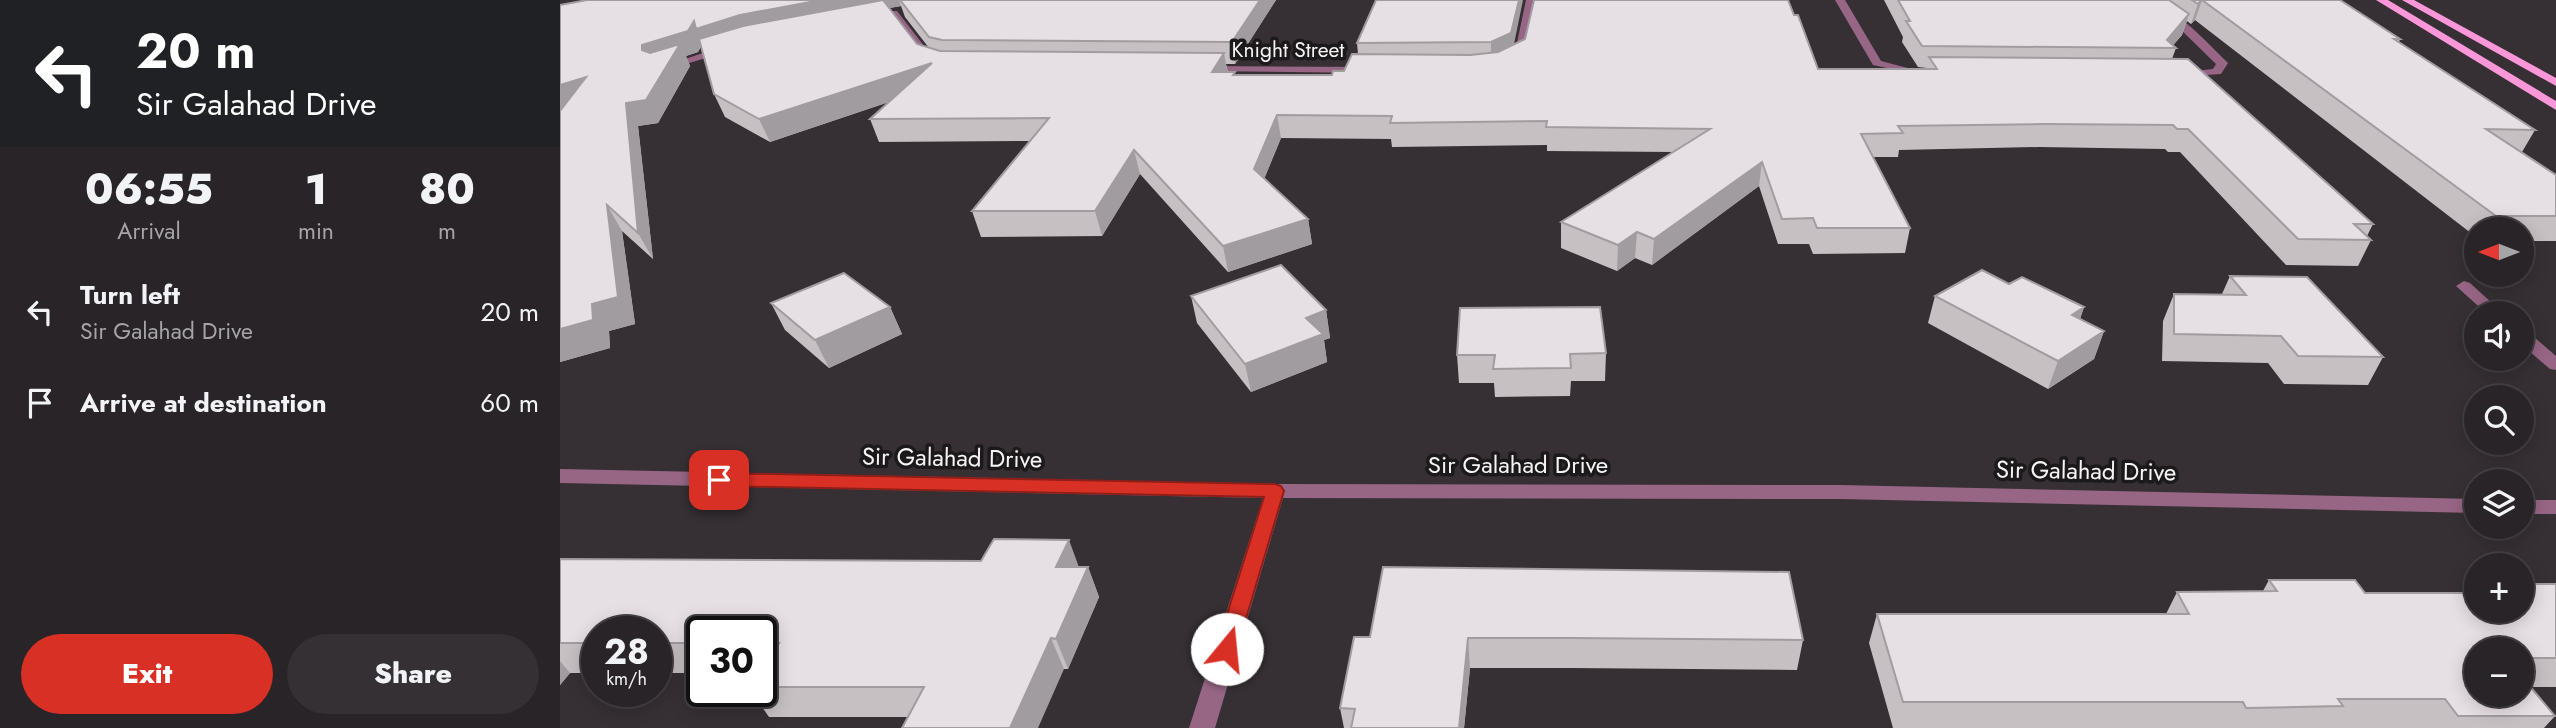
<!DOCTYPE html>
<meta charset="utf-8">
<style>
body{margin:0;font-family:Jost,sans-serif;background:#343033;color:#f1f3f6;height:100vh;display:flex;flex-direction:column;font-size:26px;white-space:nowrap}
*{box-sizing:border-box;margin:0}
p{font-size:23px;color:#a5a4a7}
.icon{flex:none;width:38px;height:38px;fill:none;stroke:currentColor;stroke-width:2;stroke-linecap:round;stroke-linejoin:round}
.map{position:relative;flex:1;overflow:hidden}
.drawer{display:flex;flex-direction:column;background:#282427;width:560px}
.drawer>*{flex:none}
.hud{background:#202124;color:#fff;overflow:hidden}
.needle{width:46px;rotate:270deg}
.fabs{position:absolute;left:1904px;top:217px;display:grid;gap:14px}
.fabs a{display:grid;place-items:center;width:70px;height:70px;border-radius:50%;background:#282427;box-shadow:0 4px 18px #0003,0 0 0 2px #444144;font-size:35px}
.speed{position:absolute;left:21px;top:616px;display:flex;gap:14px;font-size:35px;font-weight:700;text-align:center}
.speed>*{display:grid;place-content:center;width:91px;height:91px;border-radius:50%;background:#282427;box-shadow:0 4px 18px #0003,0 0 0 2px #444144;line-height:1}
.speed small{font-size:18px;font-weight:400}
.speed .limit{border:4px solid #111;border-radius:10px;background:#fff;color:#111}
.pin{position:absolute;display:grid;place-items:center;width:60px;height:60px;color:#fff;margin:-30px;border-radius:14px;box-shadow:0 4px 10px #0006}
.me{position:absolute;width:77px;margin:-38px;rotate:17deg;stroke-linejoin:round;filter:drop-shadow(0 0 5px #0008)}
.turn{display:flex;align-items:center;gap:24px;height:147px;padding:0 21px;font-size:32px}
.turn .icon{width:91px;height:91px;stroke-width:2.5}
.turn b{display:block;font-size:49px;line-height:60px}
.eta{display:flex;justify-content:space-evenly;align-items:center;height:119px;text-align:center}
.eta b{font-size:42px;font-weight:800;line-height:49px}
.cta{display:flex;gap:14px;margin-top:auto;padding:14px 21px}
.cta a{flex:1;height:80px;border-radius:42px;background:#d93025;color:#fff;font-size:28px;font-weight:800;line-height:80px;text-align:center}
.cta a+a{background:#343033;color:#f1f3f6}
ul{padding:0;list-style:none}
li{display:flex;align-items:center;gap:21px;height:91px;padding:0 21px}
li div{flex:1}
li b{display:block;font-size:26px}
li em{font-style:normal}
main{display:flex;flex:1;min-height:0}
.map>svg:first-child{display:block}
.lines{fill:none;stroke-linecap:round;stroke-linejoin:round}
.minor{fill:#976685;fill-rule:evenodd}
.major{fill:#fb96d8;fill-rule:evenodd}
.wall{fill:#c6c0c3;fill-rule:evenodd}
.shaded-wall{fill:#a19c9f}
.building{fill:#e6dfe3;stroke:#a19c9f;stroke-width:2}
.route{fill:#d93025;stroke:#8d1f18;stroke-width:2}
.labels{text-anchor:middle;stroke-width:7;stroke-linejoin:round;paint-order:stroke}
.far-street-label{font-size:21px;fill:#f7f4f6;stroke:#1c191b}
.street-label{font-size:24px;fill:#f7f4f6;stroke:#1c191b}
</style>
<main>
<section class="drawer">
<div class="hud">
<div class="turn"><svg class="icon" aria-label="left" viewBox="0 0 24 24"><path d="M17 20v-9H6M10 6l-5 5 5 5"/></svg><div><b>20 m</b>Sir Galahad Drive</div></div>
</div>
<div class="eta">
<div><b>06:55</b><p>Arrival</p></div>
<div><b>1</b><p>min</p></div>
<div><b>80</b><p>m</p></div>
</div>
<ul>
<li><svg class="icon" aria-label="left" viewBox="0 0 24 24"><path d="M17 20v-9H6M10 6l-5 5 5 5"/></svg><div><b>Turn left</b><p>Sir Galahad Drive</p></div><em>20 m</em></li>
<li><svg class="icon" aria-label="arrive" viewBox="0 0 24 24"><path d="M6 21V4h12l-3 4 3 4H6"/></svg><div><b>Arrive at destination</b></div><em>60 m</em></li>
</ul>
<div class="cta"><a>Exit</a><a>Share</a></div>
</section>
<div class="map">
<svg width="1996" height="728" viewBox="0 0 1996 728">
<rect width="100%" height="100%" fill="#363034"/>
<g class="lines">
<path class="minor" d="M 966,0 L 976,0 L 965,58 L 953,65 L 947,62 L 954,57 Z
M 1275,0 L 1285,0 L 1321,61 L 1359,71 L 1359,75 L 1313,65 Z
M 1579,0 C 1610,0 1644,40 1666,61 L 1668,63 L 1661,74 L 1617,77 L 1617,73 L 1653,69 L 1656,64 L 1617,26 Z
M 329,11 L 337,11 L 375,60 L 375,64 L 367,64 L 329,15 Z
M 164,46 L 168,47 L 168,51 L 107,70 L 101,67 Z
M 643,66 L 808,67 L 814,70 L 808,73 L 639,71 L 637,69 Z
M 1904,281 L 1910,283 L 1943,313 L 1926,313 L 1896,286 Z
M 1962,331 L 1968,332 L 1996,356 L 1996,370 L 1990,369 L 1962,345 Z
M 0,469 L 715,484 L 1280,485 L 1916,499 L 1916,513 L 1280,499 L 723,498 L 655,728 L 629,728 L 703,498 L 0,483 Z
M 1962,500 L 1996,500 L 1996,514 L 1962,514 Z"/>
<path class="major" d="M 1816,0 L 1828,0 L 1996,101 L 1996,110 Z
M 1842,0 L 1854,0 L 1996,78 L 1996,86 Z"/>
</g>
<path class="wall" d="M 27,0 L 716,0 L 675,64 L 666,64 L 668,72 L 676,75 L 772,75 L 784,71 L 798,54 L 797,43 L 816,0 L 954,45 L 1234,15 L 1258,69 L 1367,69 L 1367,68 L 1358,67 L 1342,42 L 1343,37 L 1324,0 L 1780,0 L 1840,39 L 1839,42 L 1975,130 L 1962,152 L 1996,175 L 1996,241 L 1962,241 L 1962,229 L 1916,229 L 1916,237 L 1635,20 L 1631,24 L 1627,21 L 1622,35 L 1613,45 L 1616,48 L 1612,59 L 1813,224 L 1807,236 L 1811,240 L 1798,266 L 1726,265 L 1620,152 L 1608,152 L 1605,149 L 1479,147 L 1339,150 L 1338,157 L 1313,157 L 1350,228 L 1345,253 L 1253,254 L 1249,244 L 1218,244 L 1199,186 L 1092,265 L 1075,258 L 1057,271 L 1001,248 L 1001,222 L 1113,152 L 987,151 L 987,145 L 832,147 L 831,139 L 721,138 L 704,179 L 748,219 L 752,244 L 668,272 L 580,174 L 542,236 L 421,237 L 412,211 L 470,141 L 319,142 L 310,119 L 329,102 L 210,142 L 165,117 L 154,94 L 141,46 L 138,52 L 126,56 L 130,66 L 98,123 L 78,126 L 93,259 L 62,231 L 75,324 L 49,331 L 50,348 L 0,362 L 0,5 ZM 341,6 L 345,17 L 369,48 L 357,44 L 329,8 Z
M 1670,276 L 1823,357 L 1808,385 L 1724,384 L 1708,363 L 1602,361 L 1603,321 L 1614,294 L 1662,294 Z
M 631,296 L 766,310 L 770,338 L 764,340 L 767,362 L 691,392 L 637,323 Z
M 1375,296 L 1524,307 L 1520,319 L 1544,331 L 1534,359 L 1488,389 L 1368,323 Z
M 211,303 L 330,307 L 342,334 L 269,368 L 225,330 Z
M 1046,353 L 1045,381 L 1011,381 L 1010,396 L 935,397 L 934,383 L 899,383 L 897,355 Z
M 0,559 L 528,567 L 539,597 L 508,669 L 504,669 L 348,717 L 209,717 L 191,691 L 201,691 L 201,632 L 142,632 L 142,673 L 96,673 L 96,632 L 37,632 L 37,673 L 10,673 L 0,685 Z
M 823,567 L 1243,640 L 1237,670 L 1011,668 L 910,668 L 904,728 L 784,728 L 780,708 L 810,637 Z
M 1709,580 L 1805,593 L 1962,611 L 1962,584 L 1996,584 L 1996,687 L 1970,687 L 1995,716 L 1984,728 L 1333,728 L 1309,643 L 1317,614 L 1606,614 L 1617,592 L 1703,591 ZM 1916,649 L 1962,649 L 1962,695 Z"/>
<path class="shaded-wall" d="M 261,0 L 339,0 L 341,6 L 190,35 L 143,43 L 138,52 L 126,56 L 130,66 L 98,123 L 78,126 L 93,259 L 78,233 L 66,103 L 82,45 L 134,21 L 180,15 Z
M 700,0 L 716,0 L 675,64 L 672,42 Z
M 959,0 L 963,0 L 952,54 L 931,63 L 931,42 Z
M 1642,0 L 1635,20 L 1631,24 L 1638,4 Z
M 1629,14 L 1622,35 L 1611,48 L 1607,40 Z
M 664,53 L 668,75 L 652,72 Z
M 372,63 L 379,85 L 210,142 L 199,119 Z
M 26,77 L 0,112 L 0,85 Z
M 717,115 L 721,138 L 698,194 L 694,169 Z
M 574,150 L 580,174 L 542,236 L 535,211 Z
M 1202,162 L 1199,186 L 1092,265 L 1094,239 Z
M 47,205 L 62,231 L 75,324 L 49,331 L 50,348 L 0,362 L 0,329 L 32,304 Z
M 748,219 L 752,244 L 668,272 L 663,246 Z
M 1077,232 L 1075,258 L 1057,271 L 1058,245 Z
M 330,307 L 342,334 L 269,368 L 255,340 Z
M 1524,307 L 1515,334 L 1512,315 Z
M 766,310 L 770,338 L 764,340 L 767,362 L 691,392 L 685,364 L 746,318 Z
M 1544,331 L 1534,359 L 1488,389 L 1498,361 Z
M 509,540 L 520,570 L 496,567 Z
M 528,567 L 539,597 L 508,669 L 496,639 Z
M 491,638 L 504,669 L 478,728 L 450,728 Z
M 908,638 L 910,668 L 904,728 L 899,728 Z
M 0,661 L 10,673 L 0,685 Z"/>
<path class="building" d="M 27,0 L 261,0 L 180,15 L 136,29 L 134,21 L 128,31 L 82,45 L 82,50 L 90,53 L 120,44 L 86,100 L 66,103 L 78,233 L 47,205 L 58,297 L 32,304 L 33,320 L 0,329 L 0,111 L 26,77 L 0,85 L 0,5 Z
M 323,0 L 357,44 L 380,51 L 664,53 L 652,72 L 675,72 L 673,75 L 772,75 L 773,71 L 784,71 L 792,54 L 910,55 L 938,52 L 965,39 L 974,0 L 1228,0 L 1234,15 L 1238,15 L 1258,69 L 1377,69 L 1369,57 L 1628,59 L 1813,224 L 1794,224 L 1811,240 L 1738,239 L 1628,129 L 1617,129 L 1613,125 L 1485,124 L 1338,126 L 1343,133 L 1301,134 L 1350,228 L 1257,228 L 1253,218 L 1222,219 L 1202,162 L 1094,239 L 1077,232 L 1058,245 L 1001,222 L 1150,129 L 986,127 L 987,121 L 830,123 L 832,116 L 717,115 L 694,169 L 748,219 L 663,246 L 574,150 L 535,211 L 412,211 L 489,118 L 310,119 L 372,63 L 199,119 L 154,94 L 139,39 L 183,26 Z
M 340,0 L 700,0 L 672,42 L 382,40 L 369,37 Z
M 816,0 L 959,0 L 951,33 L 931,42 L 797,43 Z
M 1338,0 L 1609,0 L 1629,14 L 1607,40 L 1616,48 L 1362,46 L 1346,21 L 1350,21 Z
M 1632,0 L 1641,0 L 1638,4 Z
M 1642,0 L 1780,0 L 1840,39 L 1834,39 L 1975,130 L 1926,129 L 1996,175 L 1996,216 L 1936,216 Z
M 721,265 L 766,310 L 746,318 L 763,334 L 685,364 L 631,296 Z
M 1422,270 L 1449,284 L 1462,277 L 1524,307 L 1512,315 L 1544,331 L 1498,361 L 1375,296 Z
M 284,273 L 330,307 L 255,340 L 211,303 Z
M 1670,276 L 1747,277 L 1823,357 L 1738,356 L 1721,336 L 1614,334 L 1614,294 L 1686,295 Z
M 1040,307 L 1046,353 L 1010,354 L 1011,368 L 933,369 L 935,355 L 897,355 L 900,308 Z
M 434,539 L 509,540 L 496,567 L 528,567 L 496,639 L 491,638 L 450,728 L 342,728 L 364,687 L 201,687 L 201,668 L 219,643 L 201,643 L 201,632 L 142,632 L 142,643 L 96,643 L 96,632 L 37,632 L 37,643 L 0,643 L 0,559 L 421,561 Z
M 823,567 L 1229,572 L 1243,640 L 1011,638 L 908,638 L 899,728 L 791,728 L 795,709 L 780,708 L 794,637 L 810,637 Z
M 1709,580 L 1795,580 L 1805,593 L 1916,593 L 1916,611 L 1962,611 L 1962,593 L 1970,593 L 1962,584 L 1996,584 L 1996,658 L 1962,658 L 1962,649 L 1916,649 L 1916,695 L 1962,695 L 1962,677 L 1995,716 L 1898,716 L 1885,699 L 1778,699 L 1783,706 L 1686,708 L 1683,702 L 1343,702 L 1317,614 L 1629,614 L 1617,592 L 1717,591 Z"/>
<path class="route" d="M 159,473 L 715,484 L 721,486 L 724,491 L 677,649 L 674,655 L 667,658 L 659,655 L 656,649 L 704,497 L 159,486 L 153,484 L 150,480 L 153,475 Z"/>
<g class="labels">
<g class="far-street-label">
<text x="728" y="57">Knight Street</text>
</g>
<g class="street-label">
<text transform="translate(392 458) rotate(1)" y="8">Sir Galahad Drive</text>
<text x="958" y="473">Sir Galahad Drive</text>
<text transform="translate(1526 471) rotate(1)" y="8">Sir Galahad Drive</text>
</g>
</g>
</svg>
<div class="fabs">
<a><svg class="needle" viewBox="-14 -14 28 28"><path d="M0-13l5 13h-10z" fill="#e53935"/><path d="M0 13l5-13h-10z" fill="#a5a4a7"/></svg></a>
<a><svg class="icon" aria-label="sound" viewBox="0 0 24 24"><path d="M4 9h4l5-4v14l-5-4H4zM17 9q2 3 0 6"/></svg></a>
<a><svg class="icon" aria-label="search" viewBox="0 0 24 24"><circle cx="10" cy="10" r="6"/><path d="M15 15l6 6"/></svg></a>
<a><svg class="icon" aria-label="layers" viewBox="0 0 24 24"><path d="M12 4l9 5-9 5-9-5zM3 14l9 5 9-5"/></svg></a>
<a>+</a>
<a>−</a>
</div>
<div class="speed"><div>28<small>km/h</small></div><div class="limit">30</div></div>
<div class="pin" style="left:159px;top:480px;background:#d93025"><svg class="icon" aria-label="arrive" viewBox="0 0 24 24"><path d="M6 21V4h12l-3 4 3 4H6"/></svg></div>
<svg class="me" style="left:667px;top:649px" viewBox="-20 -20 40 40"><circle r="19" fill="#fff"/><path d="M0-13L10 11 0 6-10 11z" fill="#d93025"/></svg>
</div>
</main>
